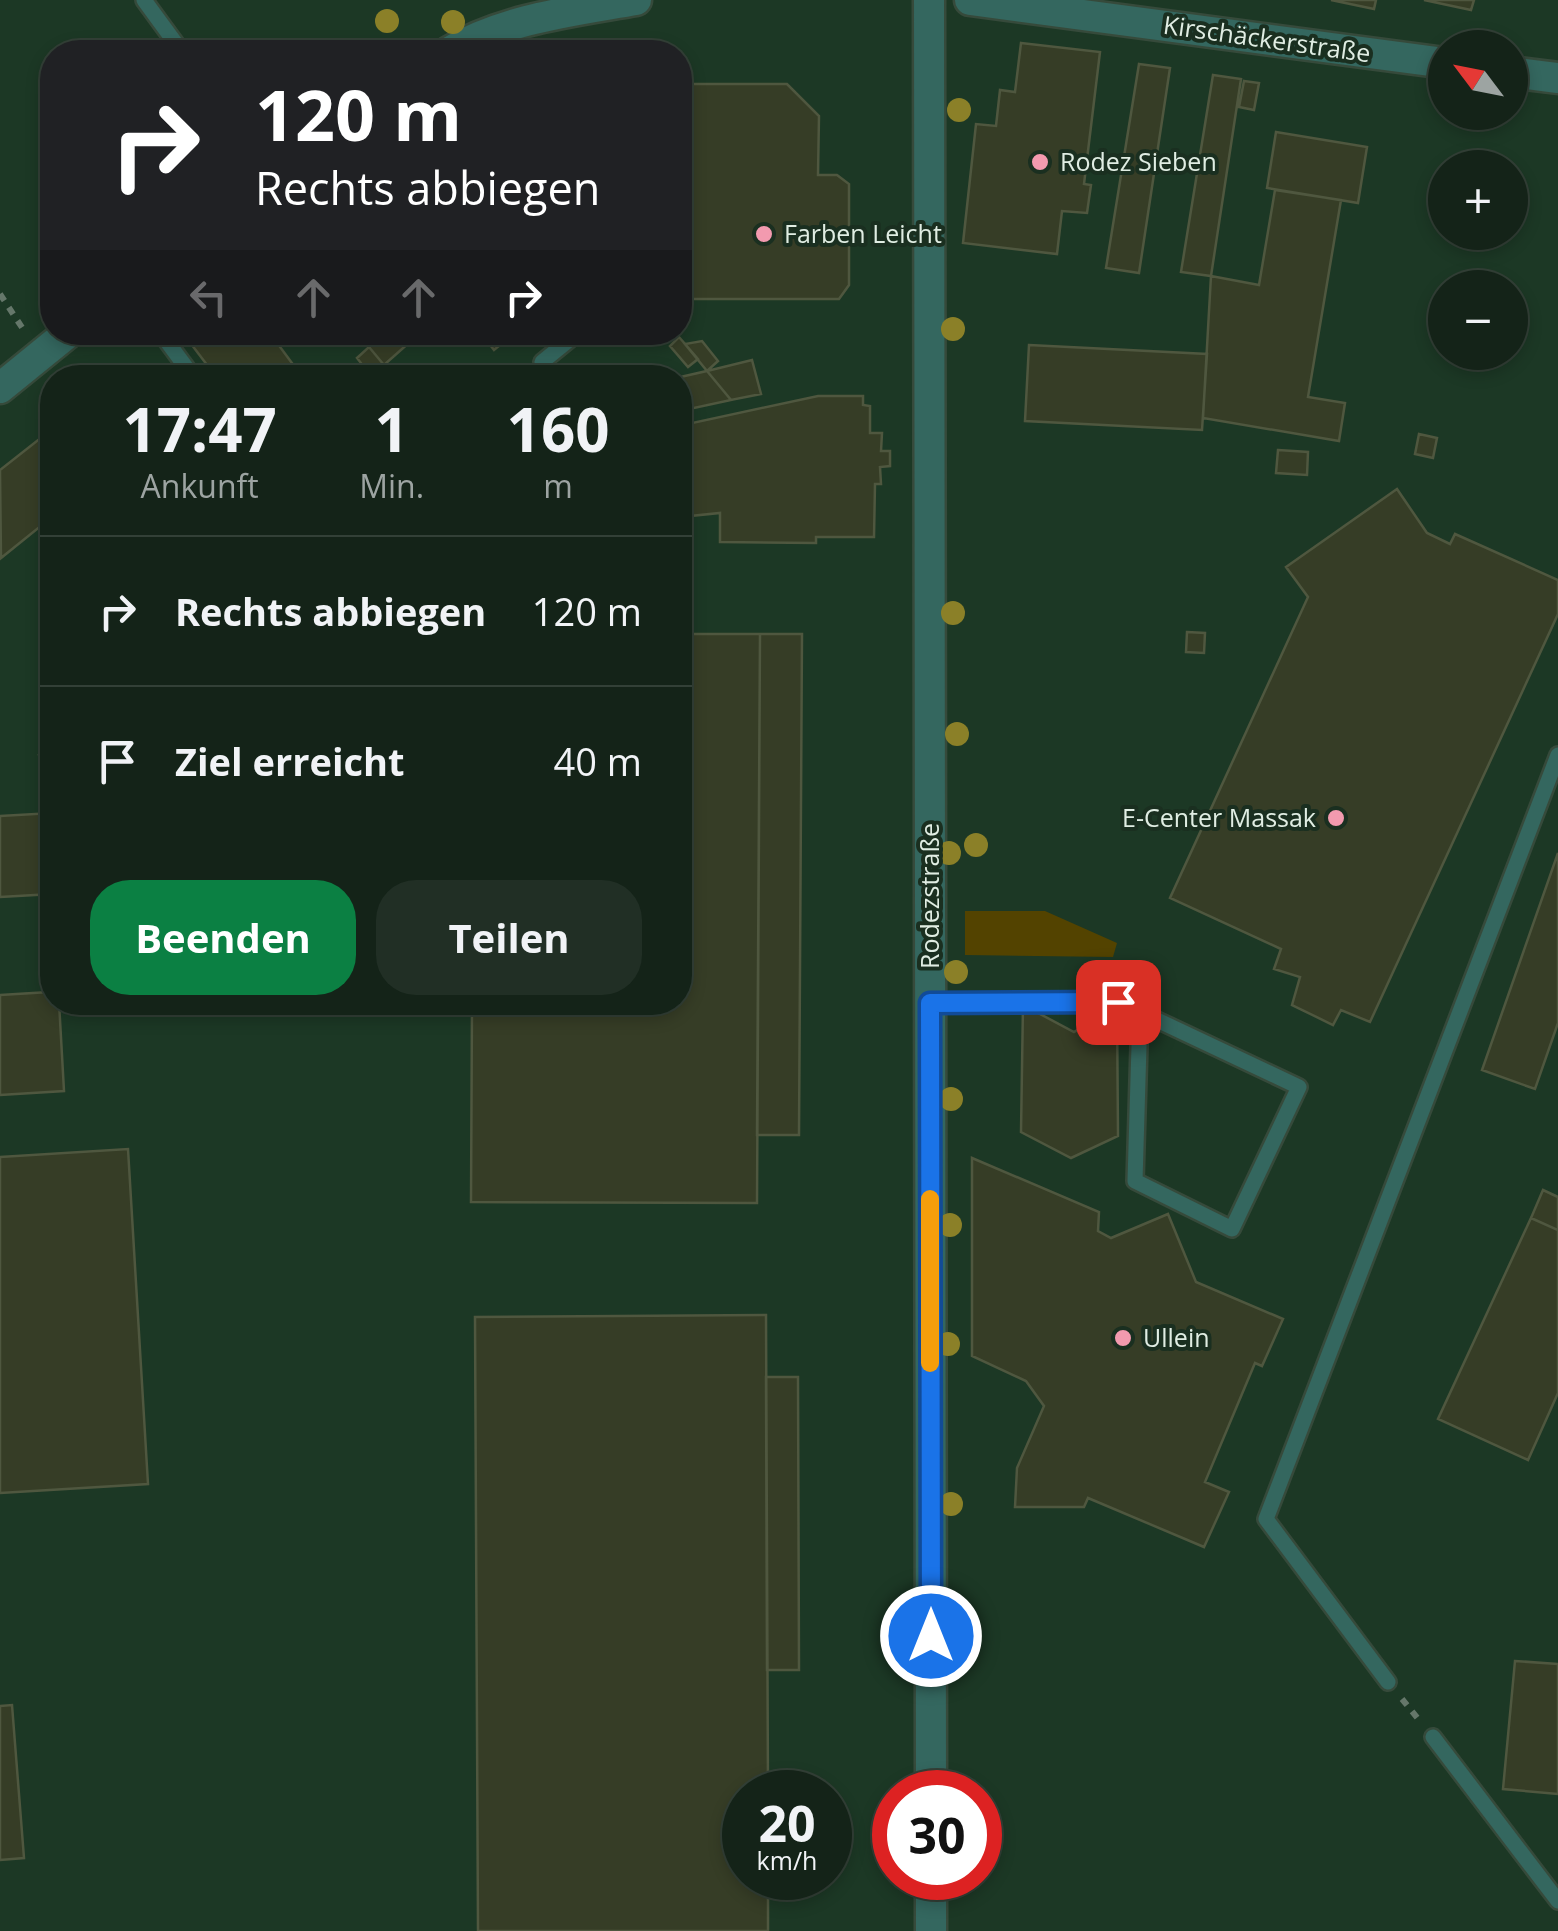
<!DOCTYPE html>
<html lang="de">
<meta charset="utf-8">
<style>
body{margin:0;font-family:"Open Sans",sans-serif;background:#212f25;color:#f1f3f6;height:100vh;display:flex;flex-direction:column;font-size:38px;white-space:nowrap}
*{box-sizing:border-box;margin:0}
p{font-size:32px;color:#9da4a2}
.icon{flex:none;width:55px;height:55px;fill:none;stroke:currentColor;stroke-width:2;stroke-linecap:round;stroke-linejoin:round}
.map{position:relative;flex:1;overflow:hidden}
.drawer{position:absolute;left:40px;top:365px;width:652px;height:650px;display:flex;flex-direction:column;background:#142318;border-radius:40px;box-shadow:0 5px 15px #0003,0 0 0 2px #334037}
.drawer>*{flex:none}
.guide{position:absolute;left:40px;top:40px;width:652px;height:305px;border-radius:40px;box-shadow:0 5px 15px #0003,0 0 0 2px #334037;background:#202124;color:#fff;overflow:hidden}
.needle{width:65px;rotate:302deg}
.fabs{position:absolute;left:1428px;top:30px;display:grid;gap:20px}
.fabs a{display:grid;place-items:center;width:100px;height:100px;border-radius:50%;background:#142318;box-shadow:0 5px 15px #0003,0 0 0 2px #334037;font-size:50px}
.speed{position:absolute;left:722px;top:1770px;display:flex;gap:20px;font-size:50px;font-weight:700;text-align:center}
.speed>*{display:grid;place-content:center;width:130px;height:130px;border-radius:50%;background:#142318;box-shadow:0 5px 15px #0003,0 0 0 2px #334037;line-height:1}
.speed small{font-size:25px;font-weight:400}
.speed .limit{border:15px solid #d22;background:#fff;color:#111}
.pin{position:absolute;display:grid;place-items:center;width:85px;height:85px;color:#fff;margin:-42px;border-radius:20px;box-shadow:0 5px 15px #0006}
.me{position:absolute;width:110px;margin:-55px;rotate:0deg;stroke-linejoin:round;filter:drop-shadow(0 0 8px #0008)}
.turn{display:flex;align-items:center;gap:35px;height:210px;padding:0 50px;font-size:45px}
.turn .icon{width:130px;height:130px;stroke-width:2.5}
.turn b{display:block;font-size:70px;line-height:85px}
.lanes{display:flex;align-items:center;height:95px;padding:0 50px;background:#0003;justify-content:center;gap:50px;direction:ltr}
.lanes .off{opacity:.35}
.eta{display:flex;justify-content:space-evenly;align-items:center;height:170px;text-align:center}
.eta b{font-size:60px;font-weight:700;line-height:70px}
.cta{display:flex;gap:20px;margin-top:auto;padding:20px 50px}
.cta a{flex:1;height:115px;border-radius:40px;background:#0b8043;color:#fff;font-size:40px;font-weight:700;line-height:115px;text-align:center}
.cta a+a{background:#212f25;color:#f1f3f6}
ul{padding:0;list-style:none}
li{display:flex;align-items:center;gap:30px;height:150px;padding:0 50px;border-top:2px solid #334037}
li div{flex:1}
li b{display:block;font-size:38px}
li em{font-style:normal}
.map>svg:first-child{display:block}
.built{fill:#1c3825;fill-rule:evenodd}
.green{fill:#534300}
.building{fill:#363d26;stroke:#4f573f;stroke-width:2.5}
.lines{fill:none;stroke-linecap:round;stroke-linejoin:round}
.lane-casing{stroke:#364a3b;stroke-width:20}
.street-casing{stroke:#364a3b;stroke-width:35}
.path{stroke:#65776a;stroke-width:6;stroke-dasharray:8 8;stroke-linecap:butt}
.lane{stroke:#34675f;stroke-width:15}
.street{stroke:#34675f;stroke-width:30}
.tree{fill:#8b8028}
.route-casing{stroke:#114b97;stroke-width:25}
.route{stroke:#1a73e8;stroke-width:18}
.slow{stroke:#f59e0b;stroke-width:18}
.poi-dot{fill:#f29aaf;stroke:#1a2f20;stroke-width:4}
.labels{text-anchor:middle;stroke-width:8;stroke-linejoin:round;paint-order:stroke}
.street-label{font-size:25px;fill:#e0ede3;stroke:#1a2f20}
.poi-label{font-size:25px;fill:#e0ede3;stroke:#1a2f20;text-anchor:start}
</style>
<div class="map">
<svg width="1558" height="1931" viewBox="0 0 1558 1931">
<rect width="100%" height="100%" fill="#1a2f20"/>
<path class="built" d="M 0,0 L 1558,0 L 1558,1931 L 0,1931 ZM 1445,48 L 1510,48 L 1510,112 L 1445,112 ZM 52,52 L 680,52 L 680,332 L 52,332 ZM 1445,168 L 1510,168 L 1510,232 L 1445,232 ZM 1445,288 L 1510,288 L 1510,352 L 1445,352 ZM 52,378 L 680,378 L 680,1002 L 52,1002 ZM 745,1792 L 830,1792 L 830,1878 L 745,1878 ZM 895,1792 L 980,1792 L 980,1878 L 895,1878 Z"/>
<path class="green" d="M 965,911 L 1045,911 L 1117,943 L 1113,957 L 965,955 Z"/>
<path class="building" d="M 1331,0 L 1376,0 L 1374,9 Z
M 1424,0 L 1474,0 L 1471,10 Z
M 1021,43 L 1100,52 L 1084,184 L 1091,185 L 1087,213 L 1062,211 L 1057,254 L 963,243 L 976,124 L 996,126 L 1000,90 L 1015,92 Z
M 1139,64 L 1170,68 L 1139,273 L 1106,268 Z
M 1213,75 L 1241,79 L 1211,276 L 1181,272 Z
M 1244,81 L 1259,83 L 1254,110 L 1239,107 Z
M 680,84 L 787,84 L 819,116 L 818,175 L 837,175 L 849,184 L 849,285 L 839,299 L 693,299 L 680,287 Z
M 1276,132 L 1367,147 L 1358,203 L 1267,188 Z
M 1275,190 L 1341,200 L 1308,397 L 1345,403 L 1339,441 L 1203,418 L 1211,276 L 1259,285 Z
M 182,332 L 269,332 L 303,378 L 217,378 Z
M 387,332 L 404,332 L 411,341 L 384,365 L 369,347 Z
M 480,332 L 516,332 L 494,350 Z
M 679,337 L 698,359 L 688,367 L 670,346 Z
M 702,341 L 718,361 L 707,371 L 685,344 Z
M 1029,345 L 1207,354 L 1202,430 L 1025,421 Z
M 369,347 L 384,365 L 371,376 L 357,358 Z
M 752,360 L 761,394 L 731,400 L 707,371 Z
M 707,371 L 731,400 L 680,411 L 680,378 L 676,378 Z
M 818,396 L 863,396 L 863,405 L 870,406 L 870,433 L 882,433 L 881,451 L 890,451 L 890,466 L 880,467 L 881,484 L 875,484 L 874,537 L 816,537 L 816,543 L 720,542 L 720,513 L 680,517 L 680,444 L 692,423 Z
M 1419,434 L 1437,438 L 1433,458 L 1415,454 Z
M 42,437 L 52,450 L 52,517 L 1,558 L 0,470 Z
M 1278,450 L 1308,452 L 1307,475 L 1276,473 Z
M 1397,489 L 1427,533 L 1450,544 L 1455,534 L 1558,580 L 1558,614 L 1370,1022 L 1341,1010 L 1333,1025 L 1292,1005 L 1300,977 L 1274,969 L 1281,949 L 1170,898 L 1308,597 L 1286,567 Z
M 1187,632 L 1205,633 L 1204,653 L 1186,652 Z
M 680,634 L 760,634 L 757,1203 L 471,1202 L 472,1002 L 680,1002 Z
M 760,634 L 802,634 L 799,1135 L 757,1135 Z
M 52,744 L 52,772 L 39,755 Z
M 52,813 L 52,894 L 0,897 L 0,816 Z
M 1558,853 L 1558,1023 L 1535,1089 L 1482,1070 Z
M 45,927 L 52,927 L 52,1002 L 59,1002 L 64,1091 L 0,1095 L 0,995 L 49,992 Z
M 1023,1005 L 1074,1032 L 1117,1006 L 1118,1136 L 1071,1158 L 1021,1132 Z
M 128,1149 L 148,1484 L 0,1493 L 0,1157 Z
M 972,1158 L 1099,1212 L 1098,1231 L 1111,1238 L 1168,1214 L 1196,1282 L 1283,1319 L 1262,1366 L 1255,1363 L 1205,1482 L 1229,1492 L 1204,1547 L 1088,1498 L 1084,1507 L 1015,1507 L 1017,1468 L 1044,1406 L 1026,1381 L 972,1356 Z
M 1543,1190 L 1558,1197 L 1558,1230 L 1531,1218 Z
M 1531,1218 L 1558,1230 L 1558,1393 L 1528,1460 L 1438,1419 Z
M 766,1315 L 768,1792 L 745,1792 L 745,1878 L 768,1878 L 768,1931 L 478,1931 L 475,1317 Z
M 766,1377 L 798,1377 L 799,1670 L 767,1670 Z
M 1515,1661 L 1558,1664 L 1558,1794 L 1503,1789 Z
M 12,1705 L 24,1858 L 0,1860 L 0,1706 Z"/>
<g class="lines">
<defs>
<path id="lane" d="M 144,0 L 182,52
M 160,332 L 194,378
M 542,362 L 579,332
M 930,1003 L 1118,1002 L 1140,1012 L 1299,1087 L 1232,1229 L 1135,1181 L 1140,1012
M 1388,1682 L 1266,1519 L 1558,755
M 1433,1737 L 1558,1901"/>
<path id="street" d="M 929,0 L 931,1792
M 970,0 L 1445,63
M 449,52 C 503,19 574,11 636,0
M 1510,72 L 1558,78
M 0,388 L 69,332
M 931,1878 L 931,1931"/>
</defs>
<use href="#lane" class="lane-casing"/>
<use href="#street" class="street-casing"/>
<path class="path" d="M 0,294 L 23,329
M 1402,1699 L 1419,1720"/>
<use href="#lane" class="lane"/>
<use href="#street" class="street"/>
</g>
<g class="tree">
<circle cx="387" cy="21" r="12"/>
<circle cx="453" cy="22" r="12"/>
<circle cx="959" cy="110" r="12"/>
<circle cx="953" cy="329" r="12"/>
<circle cx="953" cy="613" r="12"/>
<circle cx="957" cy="734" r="12"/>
<circle cx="976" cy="845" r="12"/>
<circle cx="949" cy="853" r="12"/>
<circle cx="956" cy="972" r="12"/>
<circle cx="951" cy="1099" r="12"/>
<circle cx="950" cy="1225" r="12"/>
<circle cx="948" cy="1344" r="12"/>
<circle cx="951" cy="1504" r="12"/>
</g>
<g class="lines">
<defs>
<path id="route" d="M 931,1636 L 930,1003 L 1118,1002"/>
</defs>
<use href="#route" class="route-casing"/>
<use href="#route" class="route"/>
<path class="slow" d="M 930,1199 L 930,1363"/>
</g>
<g class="poi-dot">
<circle cx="1040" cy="162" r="10"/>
<circle cx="764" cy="234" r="10"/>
<circle cx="1336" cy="818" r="10"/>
<circle cx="1123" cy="1338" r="10"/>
</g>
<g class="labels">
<g class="street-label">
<text transform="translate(1267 39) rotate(8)" y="9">Kirschäckerstraße</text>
<text transform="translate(930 896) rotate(-90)" y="9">Rodezstraße</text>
</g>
<g class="poi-label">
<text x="1060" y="171">Rodez Sieben</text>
<text x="784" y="243">Farben Leicht</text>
<text x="1316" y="827" text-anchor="end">E-Center Massak</text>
<text x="1143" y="1347">Ullein</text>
</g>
</g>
</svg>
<div class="fabs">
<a><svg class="needle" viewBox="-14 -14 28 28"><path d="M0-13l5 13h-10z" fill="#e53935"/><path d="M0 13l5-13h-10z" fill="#9da4a2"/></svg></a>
<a>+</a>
<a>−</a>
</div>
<div class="speed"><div>20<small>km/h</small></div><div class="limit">30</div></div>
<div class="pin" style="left:1118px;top:1002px;background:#d93025"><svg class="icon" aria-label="arrive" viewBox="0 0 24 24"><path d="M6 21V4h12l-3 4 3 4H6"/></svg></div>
<svg class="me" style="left:931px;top:1636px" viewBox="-20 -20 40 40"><circle r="17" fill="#1a73e8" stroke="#fff" stroke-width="3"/><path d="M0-11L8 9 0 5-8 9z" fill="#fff"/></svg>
<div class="guide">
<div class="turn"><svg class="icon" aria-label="right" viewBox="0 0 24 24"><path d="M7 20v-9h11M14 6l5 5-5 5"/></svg><div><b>120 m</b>Rechts abbiegen</div></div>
<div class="lanes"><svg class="icon off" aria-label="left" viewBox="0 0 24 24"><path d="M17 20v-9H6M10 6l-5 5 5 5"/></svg><svg class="icon off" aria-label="ahead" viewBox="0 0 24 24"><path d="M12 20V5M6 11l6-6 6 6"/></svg><svg class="icon off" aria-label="ahead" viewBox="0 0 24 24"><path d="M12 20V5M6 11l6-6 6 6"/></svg><svg class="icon" aria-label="right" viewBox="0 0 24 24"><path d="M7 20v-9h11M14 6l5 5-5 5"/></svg></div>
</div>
<section class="drawer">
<div class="eta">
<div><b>17:47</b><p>Ankunft</p></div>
<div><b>1</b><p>Min.</p></div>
<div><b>160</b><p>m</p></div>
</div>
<ul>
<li><svg class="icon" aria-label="right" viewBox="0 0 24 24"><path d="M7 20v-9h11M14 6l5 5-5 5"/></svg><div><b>Rechts abbiegen</b></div><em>120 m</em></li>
<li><svg class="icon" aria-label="arrive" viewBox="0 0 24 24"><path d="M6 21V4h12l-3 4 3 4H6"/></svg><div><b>Ziel erreicht</b></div><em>40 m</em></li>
</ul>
<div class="cta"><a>Beenden</a><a>Teilen</a></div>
</section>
</div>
